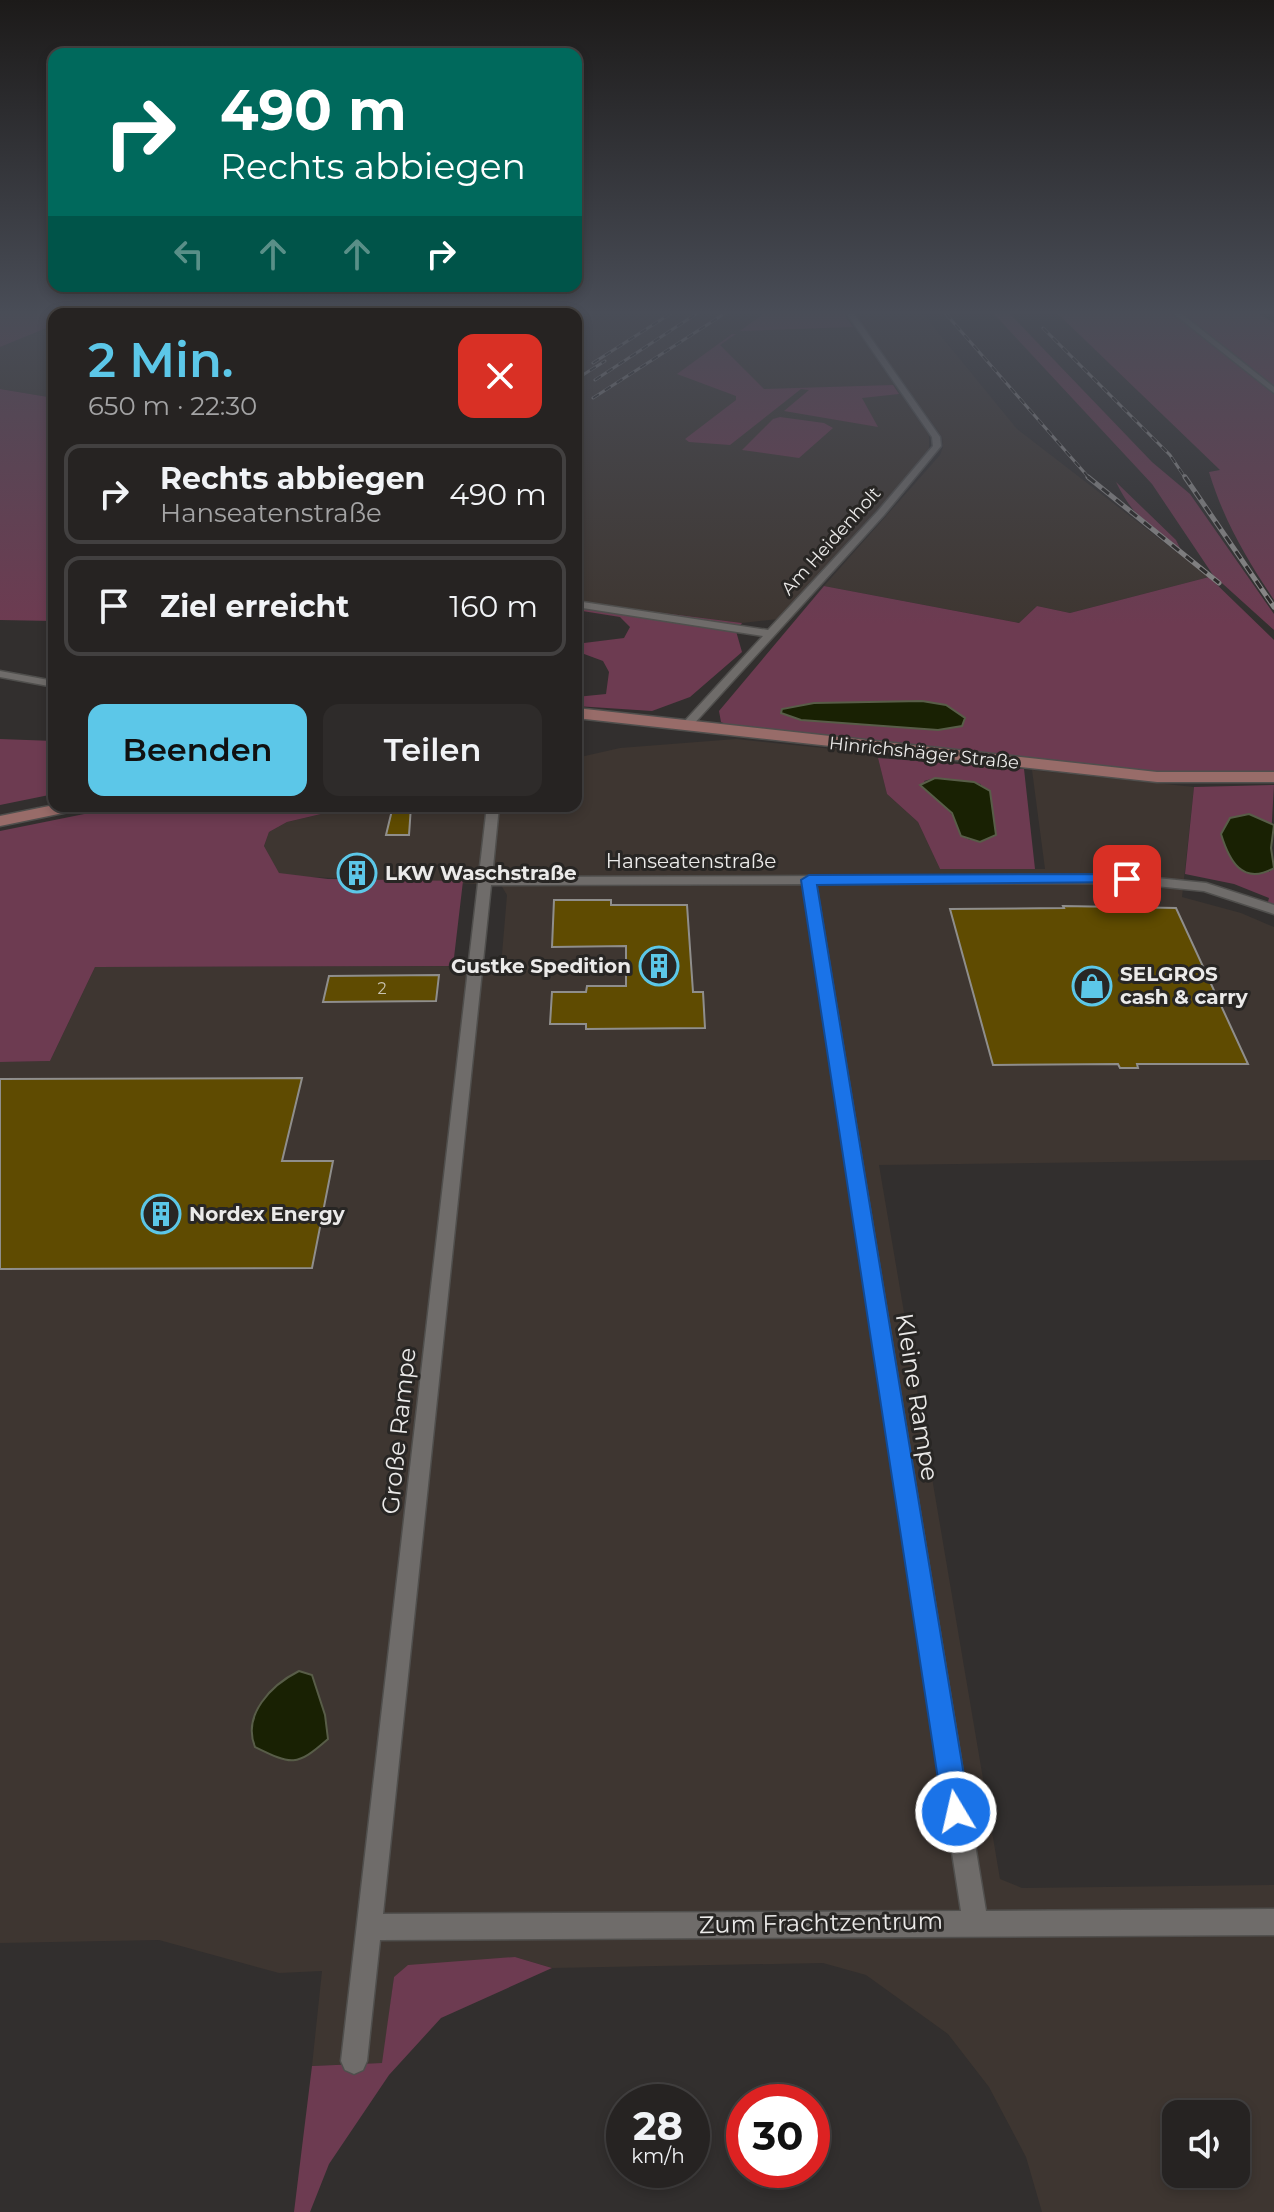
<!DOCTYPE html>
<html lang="de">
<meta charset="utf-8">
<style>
body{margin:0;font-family:Montserrat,sans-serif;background:#2e2b2a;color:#f1f3f6;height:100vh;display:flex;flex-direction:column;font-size:30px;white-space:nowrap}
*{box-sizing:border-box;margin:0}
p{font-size:26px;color:#a4a4a5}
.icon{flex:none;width:44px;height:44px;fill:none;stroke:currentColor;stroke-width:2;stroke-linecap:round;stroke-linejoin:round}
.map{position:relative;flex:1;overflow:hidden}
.drawer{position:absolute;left:48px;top:308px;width:534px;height:504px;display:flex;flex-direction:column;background:#262322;border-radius:16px;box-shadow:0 4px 12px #0003,0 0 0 2px #424040}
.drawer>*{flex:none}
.guide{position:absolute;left:48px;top:48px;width:534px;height:244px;border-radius:16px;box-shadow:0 4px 12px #0003,0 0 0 2px #424040;background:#00695c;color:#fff;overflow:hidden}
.fabs{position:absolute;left:1162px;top:2100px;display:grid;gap:16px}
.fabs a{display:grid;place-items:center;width:88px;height:88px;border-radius:16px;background:#262322;box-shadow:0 4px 12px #0003,0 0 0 2px #424040;font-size:40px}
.speed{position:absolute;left:606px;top:2084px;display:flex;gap:16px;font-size:40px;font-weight:700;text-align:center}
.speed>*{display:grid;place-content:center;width:104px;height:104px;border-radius:50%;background:#262322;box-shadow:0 4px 12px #0003,0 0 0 2px #424040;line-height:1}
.speed small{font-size:20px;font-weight:400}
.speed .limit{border:12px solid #d22;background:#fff;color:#111}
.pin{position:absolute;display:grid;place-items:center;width:68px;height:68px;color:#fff;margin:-34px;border-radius:16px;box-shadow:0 4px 12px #0006}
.me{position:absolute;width:88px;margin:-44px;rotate:351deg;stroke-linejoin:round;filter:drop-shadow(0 0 6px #0008)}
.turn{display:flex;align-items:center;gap:28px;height:168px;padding:0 40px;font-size:36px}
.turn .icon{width:104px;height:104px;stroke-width:2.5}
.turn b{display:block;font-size:56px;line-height:68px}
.lanes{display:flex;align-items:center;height:76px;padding:0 40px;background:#0003;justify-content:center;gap:40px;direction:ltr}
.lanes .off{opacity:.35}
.round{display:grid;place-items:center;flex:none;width:84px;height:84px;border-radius:16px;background:#2e2b2a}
.headline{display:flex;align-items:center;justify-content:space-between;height:136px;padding:0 40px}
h1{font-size:48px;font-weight:600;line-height:60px;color:#5cc7e8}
.cta{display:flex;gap:16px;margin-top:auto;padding:16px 40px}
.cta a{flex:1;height:92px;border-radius:16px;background:#5cc7e8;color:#111;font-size:32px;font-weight:600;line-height:92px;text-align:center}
.cta a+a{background:#2e2b2a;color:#f1f3f6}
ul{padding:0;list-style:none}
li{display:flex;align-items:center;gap:24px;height:100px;margin:0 16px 12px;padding:0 24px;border:4px solid #424040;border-radius:16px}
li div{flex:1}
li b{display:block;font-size:30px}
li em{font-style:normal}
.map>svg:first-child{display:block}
.built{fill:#3e3631;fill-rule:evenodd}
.green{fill:#6d3b51;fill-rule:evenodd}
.water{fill:#192103;stroke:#585d48;stroke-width:2}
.building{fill:#5f4b01;stroke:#8f8e8c;stroke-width:2}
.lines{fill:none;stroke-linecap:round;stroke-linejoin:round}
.street-casing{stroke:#504f4d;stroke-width:3}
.secondary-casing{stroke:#504f4d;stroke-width:3}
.street{fill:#6f6c6a;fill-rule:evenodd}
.secondary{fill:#986c69;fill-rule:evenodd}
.rail-far1-casing{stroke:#8d8b8a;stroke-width:3}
.rail-casing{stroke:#8d8b8a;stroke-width:5}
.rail-far1{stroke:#282624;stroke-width:2;stroke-dasharray:7;stroke-linecap:butt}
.rail{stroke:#282624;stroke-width:3;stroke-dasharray:9;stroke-linecap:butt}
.route{fill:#1a73e8;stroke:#114b97;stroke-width:2}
.labels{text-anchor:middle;stroke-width:6;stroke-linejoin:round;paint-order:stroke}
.number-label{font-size:16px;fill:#c8c2af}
.far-street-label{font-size:18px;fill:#ebeae9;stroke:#282624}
.street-label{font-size:20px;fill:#ebeae9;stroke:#282624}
.poi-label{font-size:20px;font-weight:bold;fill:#ebeae9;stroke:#282624;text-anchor:start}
.near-street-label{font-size:24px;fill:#ebeae9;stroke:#282624}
</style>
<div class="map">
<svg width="1274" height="2212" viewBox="0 0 1274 2212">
<rect width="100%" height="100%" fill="#322f2e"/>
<path class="built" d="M 576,314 L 845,314 L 929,435 L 929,453 L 779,619 L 742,623 L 576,602 Z
M 855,314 L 923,314 L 1017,429 L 1209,577 L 1070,613 L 1037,606 L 1019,623 L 824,586 L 940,455 L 943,447 L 942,437 Z
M 54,325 L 54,398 L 0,389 L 0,347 Z
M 736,739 L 852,751 L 878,758 L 887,794 L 918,822 L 940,869 L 1045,869 L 1032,770 L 1194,787 L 1182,897 L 1241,913 L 1274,927 L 1274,1160 L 879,1165 L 1000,1879 L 1022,1888 L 1274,1885 L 1274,2212 L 1042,2212 L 1026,2157 L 989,2087 L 948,2034 L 866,1975 L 823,1963 L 552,1968 L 515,1957 L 394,1977 L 383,2063 L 312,2066 L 322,1971 L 279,1973 L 159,1940 L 0,1943 L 0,1062 L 50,1061 L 95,967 L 501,966 L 507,895 L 501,885 L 286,876 L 279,874 L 264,846 L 269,832 L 287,822 L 355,806 L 576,806 L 576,758 L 620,748 ZM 1176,2114 L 1236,2114 L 1236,2174 L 1176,2174 Z"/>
<path class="green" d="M 0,314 L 54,314 L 54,325 L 0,347 Z
M 763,314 L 844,314 L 853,327 L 740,331 Z
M 994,314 L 1010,314 L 1152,462 L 1190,494 L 1274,614 L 1274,630 L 1213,575 L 1152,484 Z
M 1058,314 L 1259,314 L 1274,323 L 1274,389 L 1270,390 L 1274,394 L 1274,600 C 1246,558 1224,521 1209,472 L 1220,470 Z
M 732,334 L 736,334 L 720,345 L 764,389 L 893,385 L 899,394 L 862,398 L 878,427 L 784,411 L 809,390 L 801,389 L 730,445 L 689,442 L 685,439 L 736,400 L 736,396 L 677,374 Z
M 0,389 L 54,398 L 54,621 L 0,620 Z
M 780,417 L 824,423 L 833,428 L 799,458 L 742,450 L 773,419 Z
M 1116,482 L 1176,540 L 1181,550 C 1151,530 1131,514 1116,482 Z
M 1209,577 L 1274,640 L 1274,773 L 1153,773 L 736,729 L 721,722 L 719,711 L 824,586 L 1019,623 L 1037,606 L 1070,613 Z
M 576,602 L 742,623 L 736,631 L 742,652 L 690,697 L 652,711 L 576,706 L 576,697 L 606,694 L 609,672 L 603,661 L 576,651 L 576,644 L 624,638 L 630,627 L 620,617 L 576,610 Z
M 0,739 L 54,741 L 54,794 L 0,805 Z
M 878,758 L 1024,769 L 1035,869 L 940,869 L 918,822 L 887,794 ZM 935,778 L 981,784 L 970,840 L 961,836 L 958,822 L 924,781 Z
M 1274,785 L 1269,872 L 1274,868 L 1274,905 L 1268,902 L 1269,898 L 1234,884 L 1185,874 L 1194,787 Z
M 154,806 L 355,806 L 287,822 L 269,832 L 264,846 L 279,873 L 328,879 L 463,881 L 453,966 L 95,967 L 50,1061 L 0,1062 L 0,831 L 114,808 Z
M 515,1957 L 552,1968 L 441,2018 L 389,2075 L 329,2164 L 310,2212 L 294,2212 L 312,2066 L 382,2063 L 394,1977 L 408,1965 Z"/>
<path class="water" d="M 922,701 L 946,705 L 965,718 L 962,726 L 938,730 L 801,720 L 781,713 L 782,709 L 814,703 Z
M 935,778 L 974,782 L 990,791 L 996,835 L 980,842 L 961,836 L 952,813 L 920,785 Z
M 1249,814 L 1274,825 L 1271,848 L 1274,868 C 1242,886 1229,860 1221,834 L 1230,818 Z
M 299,1671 L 312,1675 L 325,1715 L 328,1739 C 296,1767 292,1765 255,1747 C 242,1715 271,1685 299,1671 Z"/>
<path class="building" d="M 393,806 L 411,806 L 409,835 L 386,835 Z
M 554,900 L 611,900 L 611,905 L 687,905 L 693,992 L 703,992 L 705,1028 L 586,1029 L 586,1024 L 550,1024 L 552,992 L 586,992 L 587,986 L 626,986 L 626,946 L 552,947 Z
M 1063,906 L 1176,908 L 1248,1064 L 1137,1064 L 1138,1068 L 1120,1068 L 1118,1064 L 993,1065 L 950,909 L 1064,908 Z
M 439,975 L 436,1001 L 323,1002 L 329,976 Z
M 302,1078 L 282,1161 L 333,1161 L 312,1268 L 0,1269 L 0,1079 Z"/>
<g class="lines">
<defs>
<path id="street" d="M 847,314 L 854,314 L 940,437 L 941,446 L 884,515 L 691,727 L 683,727 L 683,723 L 763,636 L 576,607 L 576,601 L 768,630 L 878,511 L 933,446 L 932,437 Z
M 1174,314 L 1182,314 L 1274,387 L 1274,393 Z
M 0,671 L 54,681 L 54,687 L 0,677 Z
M 487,806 L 499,806 L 492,877 L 1127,875 L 1206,883 L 1274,905 L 1274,914 L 1204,891 L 1127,883 L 816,884 L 986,1911 L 1274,1909 L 1274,1935 L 380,1940 L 367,2061 L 363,2070 L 354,2074 L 345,2070 L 341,2061 ZM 803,884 L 961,1911 L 383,1914 L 491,885 Z"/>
<path id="secondary" d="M 576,708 L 1157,772 L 1274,772 L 1274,782 L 1157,782 L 576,718 Z
M 54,805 L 81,806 L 78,810 L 0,826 L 0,816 Z"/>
</defs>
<use href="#street" class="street-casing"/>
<use href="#secondary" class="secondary-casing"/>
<use href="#street" class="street"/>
<use href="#secondary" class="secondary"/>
<defs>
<path id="rail-far1" d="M 946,314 L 1090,479
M 1043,328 L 1170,455 L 1186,479
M 593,363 L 670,314
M 578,378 L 605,361
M 595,380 L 696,314
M 593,398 L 724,314"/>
<path id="rail" d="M 1088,477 L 1219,583
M 1185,477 L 1274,607"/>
</defs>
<use href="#rail-far1" class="rail-far1-casing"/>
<use href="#rail" class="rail-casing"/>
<use href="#rail-far1" class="rail-far1"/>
<use href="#rail" class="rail"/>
</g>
<linearGradient id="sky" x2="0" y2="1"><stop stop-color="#1c1a19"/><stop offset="0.5" stop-color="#494d57"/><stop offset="1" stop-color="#494d57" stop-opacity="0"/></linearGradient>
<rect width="1274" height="624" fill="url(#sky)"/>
<path class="route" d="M 1127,874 L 1134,879 L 1132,882 L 817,885 L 970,1812 L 966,1821 L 956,1825 L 947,1821 L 943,1812 L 801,880 L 809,875 Z"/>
<defs>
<symbol id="building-ring" viewBox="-11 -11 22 22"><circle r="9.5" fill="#282624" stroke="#5cc7e8" stroke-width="1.5"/><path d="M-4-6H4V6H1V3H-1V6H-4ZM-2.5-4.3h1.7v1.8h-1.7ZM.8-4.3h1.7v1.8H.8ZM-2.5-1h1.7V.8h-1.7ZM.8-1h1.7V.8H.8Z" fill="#5cc7e8"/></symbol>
<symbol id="shop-ring" viewBox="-11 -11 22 22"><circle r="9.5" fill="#282624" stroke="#5cc7e8" stroke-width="1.5"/><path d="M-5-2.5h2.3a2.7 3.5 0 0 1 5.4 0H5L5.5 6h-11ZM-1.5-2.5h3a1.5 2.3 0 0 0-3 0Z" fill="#5cc7e8"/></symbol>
</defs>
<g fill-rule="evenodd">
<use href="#building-ring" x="335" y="851" width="44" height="44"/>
<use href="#building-ring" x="637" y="944" width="44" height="44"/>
<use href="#shop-ring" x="1070" y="964" width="44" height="44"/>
<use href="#building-ring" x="139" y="1192" width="44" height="44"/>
</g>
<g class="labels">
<g class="number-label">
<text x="382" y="994">2</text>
</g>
<g class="far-street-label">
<text transform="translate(831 541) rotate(-48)" y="6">Am Heidenholt</text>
<text transform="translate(924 753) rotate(6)" y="6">Hinrichshäger Straße</text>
</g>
<g class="street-label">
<text x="691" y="868">Hanseatenstraße</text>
</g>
<g class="poi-label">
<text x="385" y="880">LKW Waschstraße</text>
<text x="631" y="973" text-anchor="end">Gustke Spedition</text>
<text x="1120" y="981">SELGROS<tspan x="1120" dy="23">cash &amp; carry</tspan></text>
<text x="189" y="1221">Nordex Energy</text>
</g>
<g class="near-street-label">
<text transform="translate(917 1397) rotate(81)" y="8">Kleine Rampe</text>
<text transform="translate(399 1431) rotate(-84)" y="8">Große Rampe</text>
<text transform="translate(821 1923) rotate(-1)" y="8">Zum Frachtzentrum</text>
</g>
</g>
</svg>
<div class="fabs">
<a><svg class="icon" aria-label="sound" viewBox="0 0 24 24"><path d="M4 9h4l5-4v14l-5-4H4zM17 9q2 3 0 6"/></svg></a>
</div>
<div class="speed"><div>28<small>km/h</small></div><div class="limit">30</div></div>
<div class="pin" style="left:1127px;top:879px;background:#d93025"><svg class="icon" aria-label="arrive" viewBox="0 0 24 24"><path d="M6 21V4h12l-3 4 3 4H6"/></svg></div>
<svg class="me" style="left:956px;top:1812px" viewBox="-20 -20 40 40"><circle r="17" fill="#1a73e8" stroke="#fff" stroke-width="3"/><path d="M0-11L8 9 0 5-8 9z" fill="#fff"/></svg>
<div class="guide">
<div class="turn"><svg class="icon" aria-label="right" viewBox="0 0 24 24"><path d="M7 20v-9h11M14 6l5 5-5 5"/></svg><div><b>490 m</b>Rechts abbiegen</div></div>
<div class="lanes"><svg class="icon off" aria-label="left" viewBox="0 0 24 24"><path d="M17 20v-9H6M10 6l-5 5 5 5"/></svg><svg class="icon off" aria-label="ahead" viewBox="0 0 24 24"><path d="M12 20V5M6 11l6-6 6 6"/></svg><svg class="icon off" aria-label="ahead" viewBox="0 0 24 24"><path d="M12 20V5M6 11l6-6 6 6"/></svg><svg class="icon" aria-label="right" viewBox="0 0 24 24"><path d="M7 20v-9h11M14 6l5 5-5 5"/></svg></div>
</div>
<section class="drawer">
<div class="headline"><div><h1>2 Min.</h1><p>650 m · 22:30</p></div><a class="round" style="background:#d93025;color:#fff"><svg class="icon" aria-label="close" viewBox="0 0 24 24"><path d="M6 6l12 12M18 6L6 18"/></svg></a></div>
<ul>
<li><svg class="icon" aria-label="right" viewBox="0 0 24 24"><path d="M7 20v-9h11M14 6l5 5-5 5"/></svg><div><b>Rechts abbiegen</b><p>Hanseatenstraße</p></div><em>490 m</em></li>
<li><svg class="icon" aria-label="arrive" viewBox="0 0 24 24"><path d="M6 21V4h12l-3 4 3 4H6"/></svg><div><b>Ziel erreicht</b></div><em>160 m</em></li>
</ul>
<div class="cta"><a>Beenden</a><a>Teilen</a></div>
</section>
</div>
